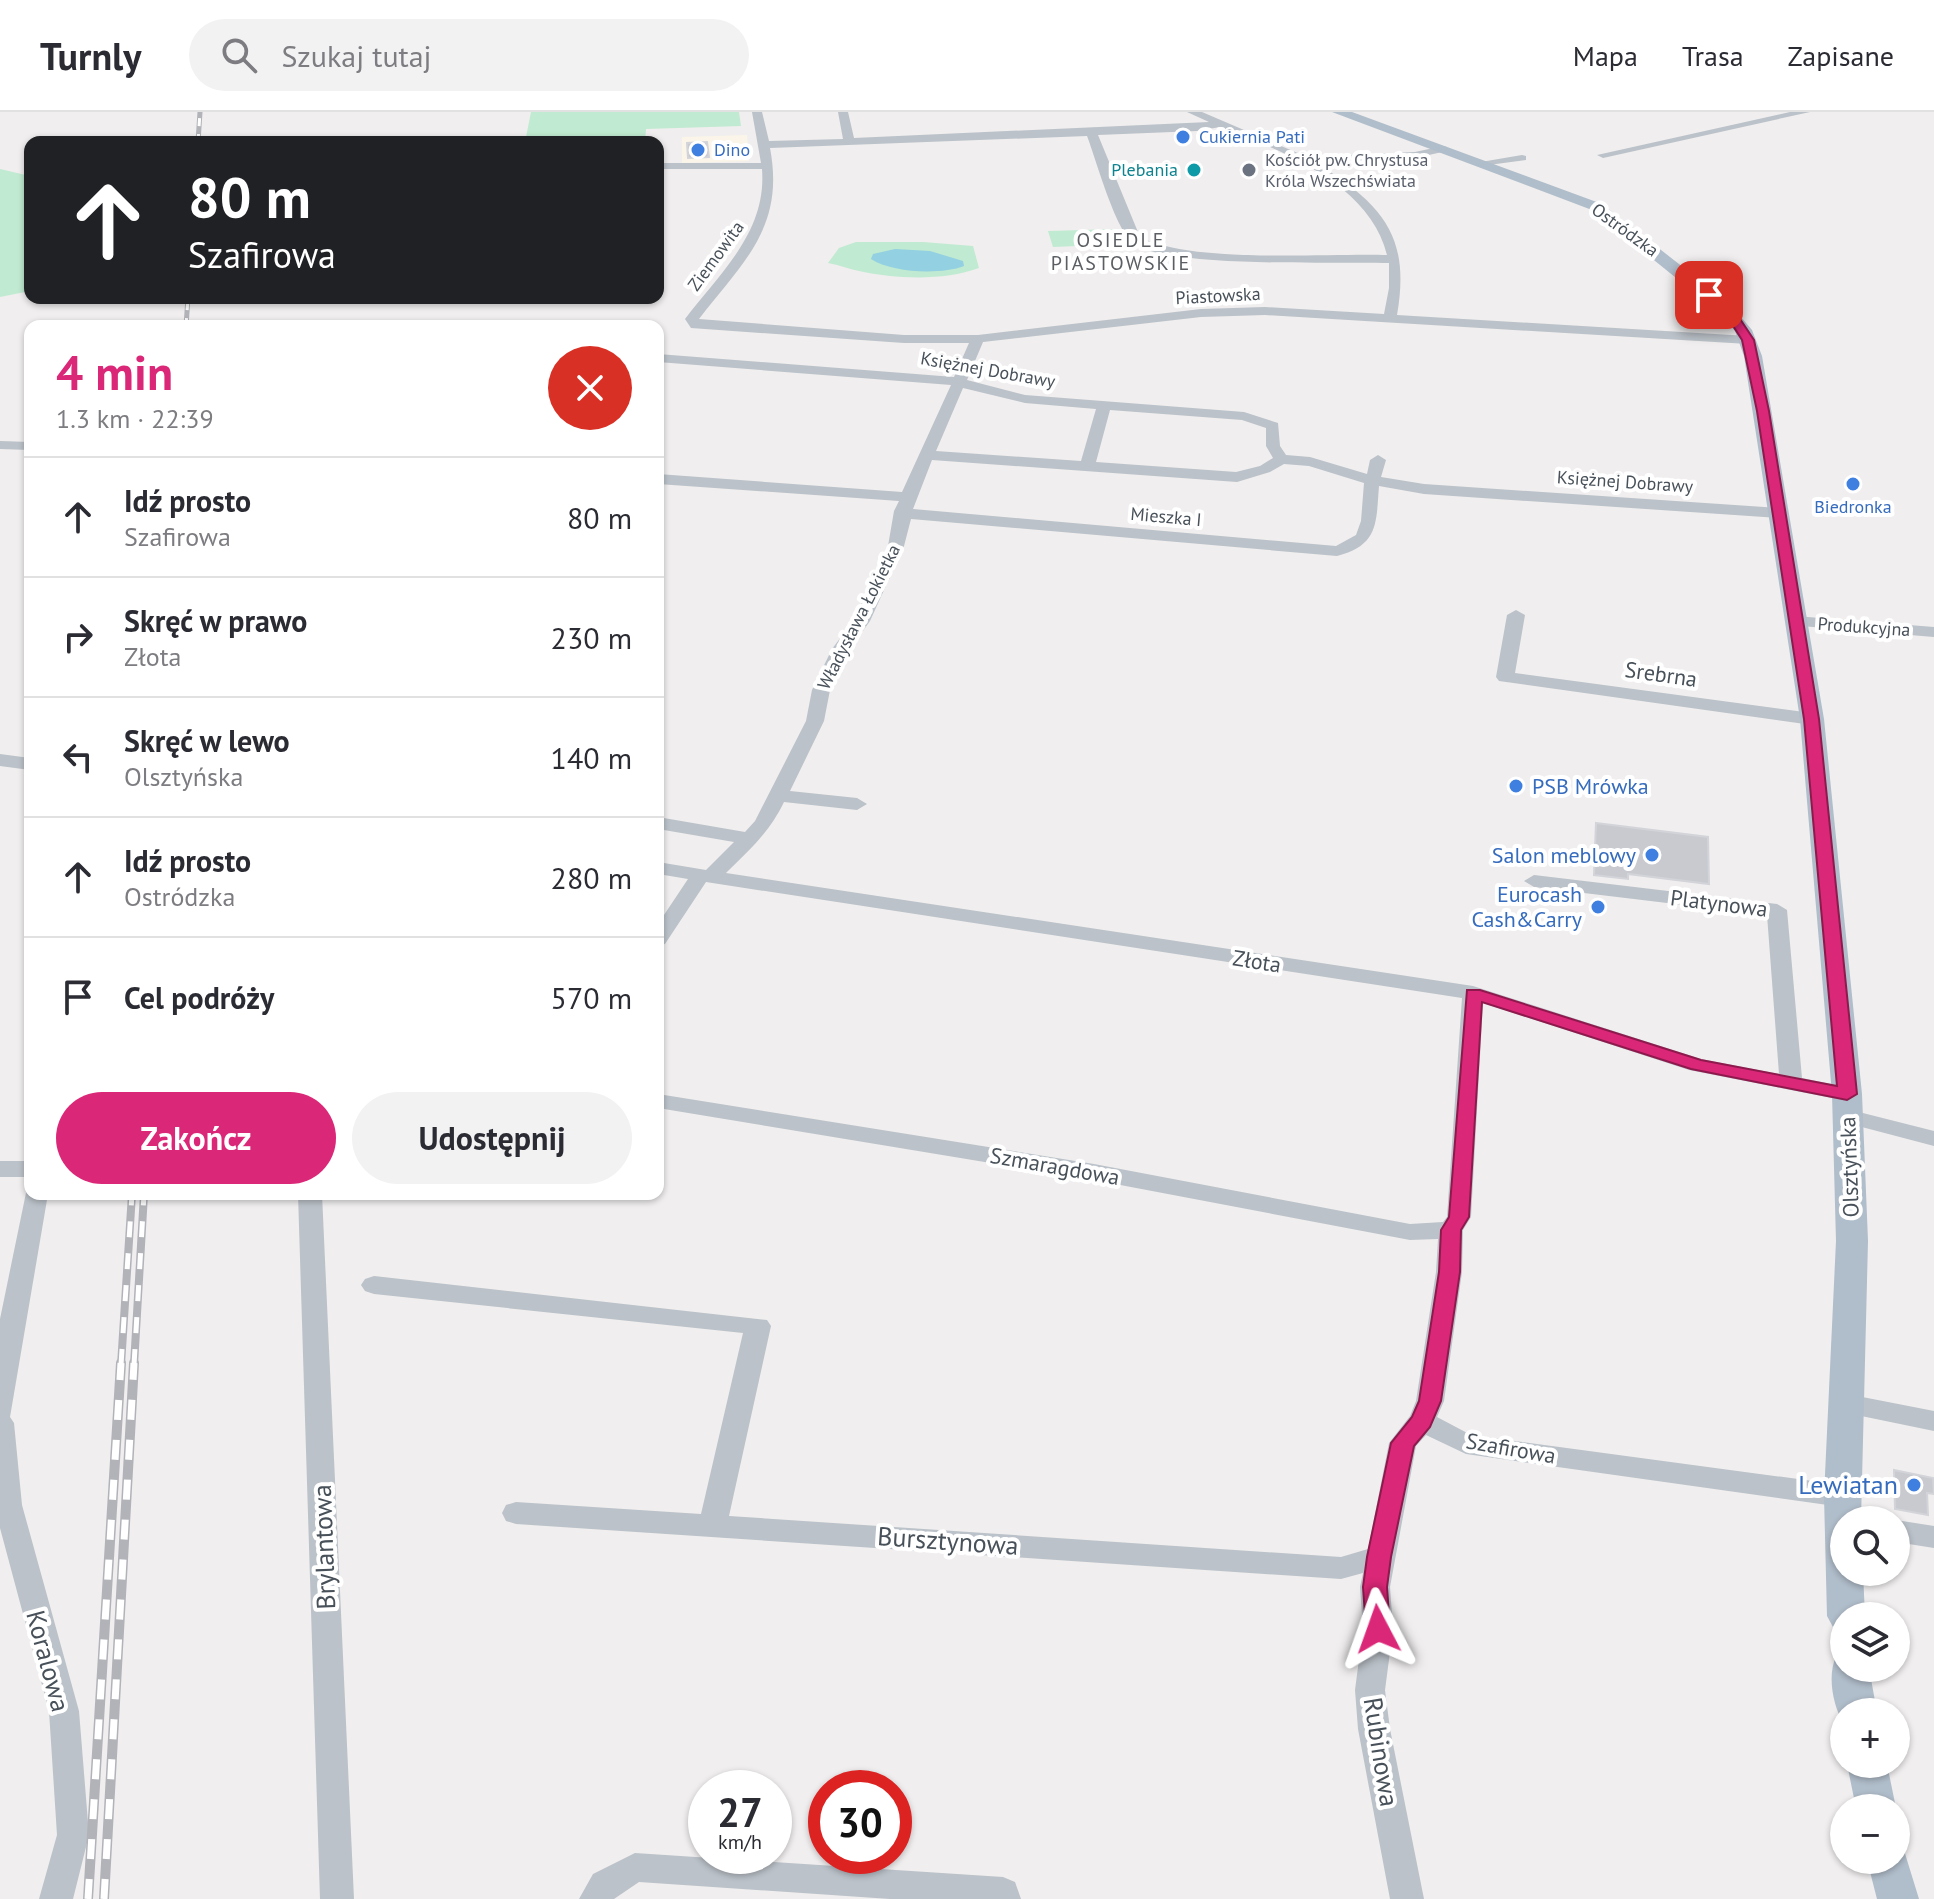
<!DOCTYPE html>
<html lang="pl">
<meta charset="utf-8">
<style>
body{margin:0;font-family:"PT Sans",sans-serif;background:#f2f2f3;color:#2b2b33;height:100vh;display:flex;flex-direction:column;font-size:30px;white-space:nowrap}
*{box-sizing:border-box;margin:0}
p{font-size:26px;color:#7c7c81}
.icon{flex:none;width:44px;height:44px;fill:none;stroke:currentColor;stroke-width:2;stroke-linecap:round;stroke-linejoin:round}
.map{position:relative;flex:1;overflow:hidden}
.details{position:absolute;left:24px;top:208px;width:640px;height:880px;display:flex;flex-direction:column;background:#fff;border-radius:16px;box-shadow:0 2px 6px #0004}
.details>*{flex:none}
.hud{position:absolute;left:24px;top:24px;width:640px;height:168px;border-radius:16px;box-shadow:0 2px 6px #0004;background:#202124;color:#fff;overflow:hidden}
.fabs{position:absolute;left:1830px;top:1394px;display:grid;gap:16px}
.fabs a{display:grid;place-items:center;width:80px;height:80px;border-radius:50%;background:#fff;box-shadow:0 2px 6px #0004;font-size:40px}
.speed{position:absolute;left:688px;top:1658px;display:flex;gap:16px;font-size:40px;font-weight:700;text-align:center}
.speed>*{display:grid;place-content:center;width:104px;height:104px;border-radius:50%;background:#fff;box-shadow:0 2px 6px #0004;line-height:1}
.speed small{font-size:20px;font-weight:400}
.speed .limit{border:12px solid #d22;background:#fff;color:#111}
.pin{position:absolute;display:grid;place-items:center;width:68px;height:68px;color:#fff;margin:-34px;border-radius:16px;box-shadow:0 4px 12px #0006}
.me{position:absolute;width:88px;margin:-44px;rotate:356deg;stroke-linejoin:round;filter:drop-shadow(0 0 6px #0008)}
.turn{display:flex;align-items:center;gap:28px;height:168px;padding:0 32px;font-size:36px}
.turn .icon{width:104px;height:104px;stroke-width:2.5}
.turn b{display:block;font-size:56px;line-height:68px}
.round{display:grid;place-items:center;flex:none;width:84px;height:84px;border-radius:42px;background:#f2f2f3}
.head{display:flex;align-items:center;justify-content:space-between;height:136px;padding:0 32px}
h1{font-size:48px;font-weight:700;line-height:60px;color:#db2777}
.cta{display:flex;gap:16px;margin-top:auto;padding:16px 32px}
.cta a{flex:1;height:92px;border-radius:48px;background:#db2777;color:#fff;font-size:32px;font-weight:700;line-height:92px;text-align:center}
.cta a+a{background:#f2f2f3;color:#2b2b33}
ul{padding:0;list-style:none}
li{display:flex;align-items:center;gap:24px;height:120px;padding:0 32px;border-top:2px solid #e1e1e2}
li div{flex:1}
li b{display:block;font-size:30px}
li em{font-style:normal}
header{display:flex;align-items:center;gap:48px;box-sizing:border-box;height:112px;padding:0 40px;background:#fff;border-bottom:2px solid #e1e1e2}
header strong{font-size:38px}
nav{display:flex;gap:44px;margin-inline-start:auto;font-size:28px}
.search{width:560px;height:72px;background:#f2f2f3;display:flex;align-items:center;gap:20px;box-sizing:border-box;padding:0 28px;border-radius:44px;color:#7c7c81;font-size:30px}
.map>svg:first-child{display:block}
.commercial{fill:#faf5e8}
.green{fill:#c0ead1}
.water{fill:#92d0e2}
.building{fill:#c9cad0;stroke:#d2d4d9;stroke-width:2}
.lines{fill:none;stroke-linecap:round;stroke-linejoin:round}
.minor{fill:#bbc2c9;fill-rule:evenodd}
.major{fill:#b0bdca;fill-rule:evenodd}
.rail-far2-casing{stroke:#b1b3b8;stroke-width:5}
.rail-far1-casing{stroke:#b1b3b8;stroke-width:8}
.rail-casing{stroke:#b1b3b8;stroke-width:10}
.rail-far2{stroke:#fff;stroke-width:3;stroke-dasharray:8;stroke-linecap:butt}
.rail-far1{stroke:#fff;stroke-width:5;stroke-dasharray:16;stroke-linecap:butt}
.rail{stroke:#fff;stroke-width:7;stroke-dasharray:20;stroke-linecap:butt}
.route{fill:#db2777;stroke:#8e194d;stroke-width:2}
.shop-dot{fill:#3f7fe0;stroke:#fff;stroke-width:3}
.culture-dot{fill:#0f9aa8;stroke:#fff;stroke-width:3}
.worship-dot{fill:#6b7280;stroke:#fff;stroke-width:3}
.labels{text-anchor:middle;stroke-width:8;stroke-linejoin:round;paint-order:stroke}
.far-shop-label{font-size:18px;fill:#366cbe;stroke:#fff;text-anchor:start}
.far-worship-label{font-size:18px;fill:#5b616d;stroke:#fff;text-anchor:start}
.far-culture-label{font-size:18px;fill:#0d838f;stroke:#fff;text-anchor:end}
.far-street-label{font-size:18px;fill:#485159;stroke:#fff}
.far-neighbourhood-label{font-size:20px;letter-spacing:2px;fill:#5b5e62;stroke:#fff}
.street-label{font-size:22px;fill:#485159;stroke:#fff}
.shop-label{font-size:22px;fill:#366cbe;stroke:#fff;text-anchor:end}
.near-shop-label{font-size:26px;fill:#366cbe;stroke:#fff;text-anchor:end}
.near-street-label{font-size:26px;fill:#485159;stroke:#fff}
</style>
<header>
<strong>Turnly</strong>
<div class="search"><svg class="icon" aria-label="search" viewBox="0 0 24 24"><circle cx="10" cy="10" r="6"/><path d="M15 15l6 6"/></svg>Szukaj tutaj</div>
<nav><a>Mapa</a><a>Trasa</a><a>Zapisane</a></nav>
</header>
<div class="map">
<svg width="1934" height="1787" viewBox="0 0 1934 1787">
<rect width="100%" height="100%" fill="#f0eeee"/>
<path class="commercial" d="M 747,23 L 749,49 L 682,51 L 682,25 Z"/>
<path class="green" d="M 531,0 L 739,0 L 741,14 L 646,17 L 645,30 L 525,30 Z
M 0,57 L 30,64 L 30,179 L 0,185 Z
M 1116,117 L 1122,132 L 1053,135 L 1048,119 Z
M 856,130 L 923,130 L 973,134 L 979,156 C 943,169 897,167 859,159 C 849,157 839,153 828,151 L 839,136 Z"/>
<path class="water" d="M 895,137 L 930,139 L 963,149 L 964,154 C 941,163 892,161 871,147 L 873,142 Z"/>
<path class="building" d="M 707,30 L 709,45 L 688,46 L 687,31 Z
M 1596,711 L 1708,725 L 1709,772 L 1628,762 L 1628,767 L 1594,763 Z
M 1894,1358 L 1933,1366 L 1934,1382 L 1927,1381 L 1928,1403 L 1895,1397 Z"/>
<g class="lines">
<path class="minor" d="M 752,0 L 762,0 L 769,29 L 843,27 L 838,0 L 848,0 L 854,26 L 1209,10 L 1187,0 L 1202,0 L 1307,45 L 1415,40 L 1443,34 L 1447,35 L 1447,39 L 1415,46 L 1317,51 C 1382,93 1411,123 1397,203 L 1748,224 L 1755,228 L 1748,232 L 1265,203 L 1201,205 L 983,230 L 967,268 L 1025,283 L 1244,300 L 1278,311 L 1280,334 L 1286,343 L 1310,345 L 1367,362 L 1370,348 L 1378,343 L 1386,348 L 1381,365 L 1424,372 L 1779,396 L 1787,401 L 1779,406 L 1424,382 L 1379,374 C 1376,411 1379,433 1337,444 L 911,407 L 904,434 L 870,509 L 850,537 L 830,578 L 824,609 L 790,679 L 857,686 L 867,692 L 857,698 L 784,690 C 769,721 750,737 726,761 L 1473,874 L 1701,947 L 1779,962 L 1767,803 L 1534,775 L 1524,769 L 1534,763 L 1777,792 L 1787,798 L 1802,966 L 1855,977 L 1859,982 L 1855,987 L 1847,989 L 1689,958 L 1483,891 L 1471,1105 L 1463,1118 L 1462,1160 L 1444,1289 L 1437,1305 L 1471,1323 L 1842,1373 L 1852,1376 L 1856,1384 L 1852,1392 L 1842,1395 L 1466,1342 L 1426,1323 L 1416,1334 L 1390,1475 L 1393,1517 L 1385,1578 L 1390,1617 L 1424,1787 L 1390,1787 L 1358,1617 L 1355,1578 L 1363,1517 L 1360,1475 L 1363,1461 L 1341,1467 L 516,1412 L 506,1409 L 502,1401 L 506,1393 L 516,1390 L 701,1402 L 743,1221 L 374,1182 L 365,1179 L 361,1173 L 365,1167 L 374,1164 L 767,1208 L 771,1214 L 729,1404 L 1341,1445 L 1368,1437 L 1389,1331 L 1410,1304 L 1416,1289 L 1436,1160 L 1438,1127 L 1410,1128 L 1094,1068 L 658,996 L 658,982 L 1094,1052 L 1410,1112 L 1443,1110 L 1447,1105 L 1462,886 L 706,770 L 665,832 L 658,834 L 658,812 L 688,767 L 658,762 L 658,750 L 706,758 L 734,730 L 658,717 L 658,705 L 745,720 L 755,709 L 806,609 L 812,578 L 832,537 L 853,509 L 888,434 L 894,399 L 899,389 L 658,372 L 658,362 L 902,380 L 951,273 L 658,250 L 658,242 L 954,265 L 969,231 L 904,231 L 691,216 L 685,207 C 720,161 767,120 762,57 L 658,57 L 658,51 L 761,51 ZM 1220,15 C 1281,38 1370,72 1387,143 C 1323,141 1193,152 1140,125 L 1098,23 L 1197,19 ZM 1087,24 C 1096,47 1115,117 1133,131 C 1168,157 1338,149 1389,151 L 1389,176 L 1384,202 L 1265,195 L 1201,197 L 978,223 L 904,223 L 699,207 C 744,149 785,115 770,36 ZM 963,276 L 1025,291 L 1096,297 L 1081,349 L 936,339 ZM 1110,298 L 1242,308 L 1266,316 L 1266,334 L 1273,346 L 1260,354 L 1236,360 L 1096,350 ZM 932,348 L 1237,370 L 1270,360 L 1284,352 L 1309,354 L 1364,371 L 1361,409 L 1356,423 L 1336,434 L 913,397 Z
M 1790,0 L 1810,0 L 1603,46 L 1597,43 Z
M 1522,43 L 1526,44 L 1526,48 L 1481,54 L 1475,51 Z
M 0,329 L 30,330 L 30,338 L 0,337 Z
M 1516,498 L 1525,503 L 1515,561 L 1812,601 L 1821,607 L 1812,613 L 1499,569 L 1496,565 L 1507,503 Z
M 1795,504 L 1934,515 L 1934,525 L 1789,513 L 1786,509 Z
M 0,642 L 30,646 L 30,658 L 0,654 Z
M 1847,997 L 1934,1019 L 1934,1034 L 1839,1009 L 1835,1004 L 1839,999 Z
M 0,1049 L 30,1049 L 30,1065 L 0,1065 Z
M 27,1076 L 30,1076 L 30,1082 L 48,1082 L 10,1305 L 14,1311 L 22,1393 L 79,1599 L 89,1723 L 73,1787 L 39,1787 L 57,1723 L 49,1599 L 0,1416 L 0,1207 Z
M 298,1082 L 322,1082 L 354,1787 L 320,1787 Z
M 1847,1282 L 1934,1299 L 1934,1319 L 1837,1299 L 1833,1292 L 1837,1285 Z
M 1896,1408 L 1934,1414 L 1934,1436 L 1896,1430 Z
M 635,1741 L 1003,1765 L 1015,1770 L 1021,1787 L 890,1787 L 639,1770 L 614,1787 L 579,1787 L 593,1762 Z"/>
<path class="major" d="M 1332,0 L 1352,0 L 1602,92 L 1729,191 L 1752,218 L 1762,244 L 1824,607 L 1862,982 L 1868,1129 L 1861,1408 L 1844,1408 L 1844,1460 L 1863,1460 L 1865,1504 L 1844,1504 L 1844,1518 L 1833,1515 L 1827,1504 L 1824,1384 L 1836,1129 L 1832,982 L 1800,607 L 1744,244 L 1735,219 L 1717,199 L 1592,98 Z
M 1844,1542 L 1844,1556 L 1869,1556 L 1877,1600 L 1844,1600 L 1844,1612 C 1833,1595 1827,1563 1836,1545 Z
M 1847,1652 L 1887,1652 L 1896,1696 L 1896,1697 L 1856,1696 Z
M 1896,1733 L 1903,1735 L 1919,1787 L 1877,1787 L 1867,1748 L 1896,1748 Z"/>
<defs>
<path id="rail-far2" d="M 198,30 L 200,0
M 186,214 L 188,186"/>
<path id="rail-far1" d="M 121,1253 L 132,1082
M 134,1253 L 144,1082"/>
<path id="rail" d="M 88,1787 L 121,1251
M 104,1787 L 134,1251"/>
</defs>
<use href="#rail-far2" class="rail-far2-casing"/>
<use href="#rail-far1" class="rail-far1-casing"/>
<use href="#rail" class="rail-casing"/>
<use href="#rail-far2" class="rail-far2"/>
<use href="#rail-far1" class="rail-far1"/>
<use href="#rail" class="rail"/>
</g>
<path class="route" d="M 1705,181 L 1713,181 L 1736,201 L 1754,228 L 1769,299 L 1819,607 L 1857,982 L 1847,988 L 1691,957 L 1482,890 L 1469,1105 L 1461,1118 L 1460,1160 L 1441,1289 L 1430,1315 L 1414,1334 L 1391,1445 L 1387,1475 L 1390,1517 L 1387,1524 L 1378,1526 L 1369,1524 L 1366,1517 L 1363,1475 L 1367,1445 L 1391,1331 L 1412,1305 L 1419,1289 L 1439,1160 L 1441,1118 L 1449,1105 L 1467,878 L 1480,878 L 1701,948 L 1837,974 L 1804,607 L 1757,299 L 1742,228 L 1728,206 L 1705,185 Z"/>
<g class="shop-dot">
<circle cx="1183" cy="25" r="8"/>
<circle cx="698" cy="38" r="8"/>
<circle cx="1853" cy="372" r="8"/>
<circle cx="1516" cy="674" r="8"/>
<circle cx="1652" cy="743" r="8"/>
<circle cx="1598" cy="795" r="8"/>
<circle cx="1914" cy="1373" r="8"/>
</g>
<circle class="culture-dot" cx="1194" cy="58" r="8"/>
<circle class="worship-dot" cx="1249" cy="58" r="8"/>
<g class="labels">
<g class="far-shop-label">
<text x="1199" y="31">Cukiernia Pati</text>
<text x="714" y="44">Dino</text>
<text x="1853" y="401" text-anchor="middle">Biedronka</text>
</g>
<g class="far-worship-label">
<text x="1265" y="54">Kościół pw. Chrystusa<tspan x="1265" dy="21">Króla Wszechświata</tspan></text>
</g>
<g class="far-culture-label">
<text x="1178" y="64">Plebania</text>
</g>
<g class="far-street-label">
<text transform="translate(1625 118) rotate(36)" y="6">Ostródzka</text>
<text transform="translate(716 144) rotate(-54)" y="6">Ziemowita</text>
<text transform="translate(1218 184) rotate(-3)" y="6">Piastowska</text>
<text transform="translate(988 258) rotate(10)" y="6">Księżnej Dobrawy</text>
<text transform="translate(1625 370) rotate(4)" y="6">Księżnej Dobrawy</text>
<text transform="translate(1166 405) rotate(5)" y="6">Mieszka I</text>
<text transform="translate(859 505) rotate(-63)" y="6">Władysława Łokietka</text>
<text transform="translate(1864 515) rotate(4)" y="6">Produkcyjna</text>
</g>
<g class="far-neighbourhood-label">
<text x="1121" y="135">OSIEDLE<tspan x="1121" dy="23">PIASTOWSKIE</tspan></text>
</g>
<g class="street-label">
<text transform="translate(1661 562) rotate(8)" y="8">Srebrna</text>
<text transform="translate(1719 791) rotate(7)" y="8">Platynowa</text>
<text transform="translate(1257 849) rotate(9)" y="8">Złota</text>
<text transform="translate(1055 1054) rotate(10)" y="8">Szmaragdowa</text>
<text transform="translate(1849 1055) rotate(-92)" y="8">Olsztyńska</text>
<text transform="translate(1511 1336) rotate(10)" y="8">Szafirowa</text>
</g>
<g class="shop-label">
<text x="1532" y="682" text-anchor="start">PSB Mrówka</text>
<text x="1636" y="751">Salon meblowy</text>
<text x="1582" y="790">Eurocash<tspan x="1582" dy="25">Cash&amp;Carry</tspan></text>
</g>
<g class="near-shop-label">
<text x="1898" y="1382">Lewiatan</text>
</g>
<g class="near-street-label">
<text transform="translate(948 1429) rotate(4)" y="9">Bursztynowa</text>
<text transform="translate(324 1435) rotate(-92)" y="9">Brylantowa</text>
<text transform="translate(48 1549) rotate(75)" y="9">Koralowa</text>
<text transform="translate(1381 1640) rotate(81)" y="9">Rubinowa</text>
</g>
</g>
</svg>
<div class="fabs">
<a><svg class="icon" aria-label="search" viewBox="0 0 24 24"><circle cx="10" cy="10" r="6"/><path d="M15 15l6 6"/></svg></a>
<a><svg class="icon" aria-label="layers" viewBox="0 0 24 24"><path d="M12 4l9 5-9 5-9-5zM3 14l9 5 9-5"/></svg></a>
<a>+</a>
<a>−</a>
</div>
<div class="speed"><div>27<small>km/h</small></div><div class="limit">30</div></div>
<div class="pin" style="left:1709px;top:183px;background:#d93025"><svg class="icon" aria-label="arrive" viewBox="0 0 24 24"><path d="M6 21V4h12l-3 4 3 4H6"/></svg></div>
<svg class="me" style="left:1378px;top:1517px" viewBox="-20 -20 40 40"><path d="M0-17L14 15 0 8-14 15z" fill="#db2777" stroke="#fff" stroke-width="4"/></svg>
<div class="hud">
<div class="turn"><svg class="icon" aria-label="ahead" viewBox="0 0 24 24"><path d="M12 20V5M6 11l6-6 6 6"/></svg><div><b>80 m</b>Szafirowa</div></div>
</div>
<section class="details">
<div class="head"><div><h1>4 min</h1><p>1.3 km · 22:39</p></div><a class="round" style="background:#d93025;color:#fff"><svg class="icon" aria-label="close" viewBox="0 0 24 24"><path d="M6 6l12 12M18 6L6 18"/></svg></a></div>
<ul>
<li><svg class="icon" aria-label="ahead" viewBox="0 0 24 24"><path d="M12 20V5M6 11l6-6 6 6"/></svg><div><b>Idź prosto</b><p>Szafirowa</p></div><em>80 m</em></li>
<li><svg class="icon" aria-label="right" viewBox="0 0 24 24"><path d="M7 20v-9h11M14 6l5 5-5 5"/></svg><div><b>Skręć w prawo</b><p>Złota</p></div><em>230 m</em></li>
<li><svg class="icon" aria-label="left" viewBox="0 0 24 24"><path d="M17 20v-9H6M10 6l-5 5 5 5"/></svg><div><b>Skręć w lewo</b><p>Olsztyńska</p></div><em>140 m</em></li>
<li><svg class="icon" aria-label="ahead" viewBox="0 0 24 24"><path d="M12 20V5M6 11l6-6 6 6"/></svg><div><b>Idź prosto</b><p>Ostródzka</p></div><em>280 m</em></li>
<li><svg class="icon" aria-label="arrive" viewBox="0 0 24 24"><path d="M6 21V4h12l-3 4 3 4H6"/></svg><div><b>Cel podróży</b></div><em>570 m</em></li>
</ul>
<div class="cta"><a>Zakończ</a><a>Udostępnij</a></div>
</section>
</div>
